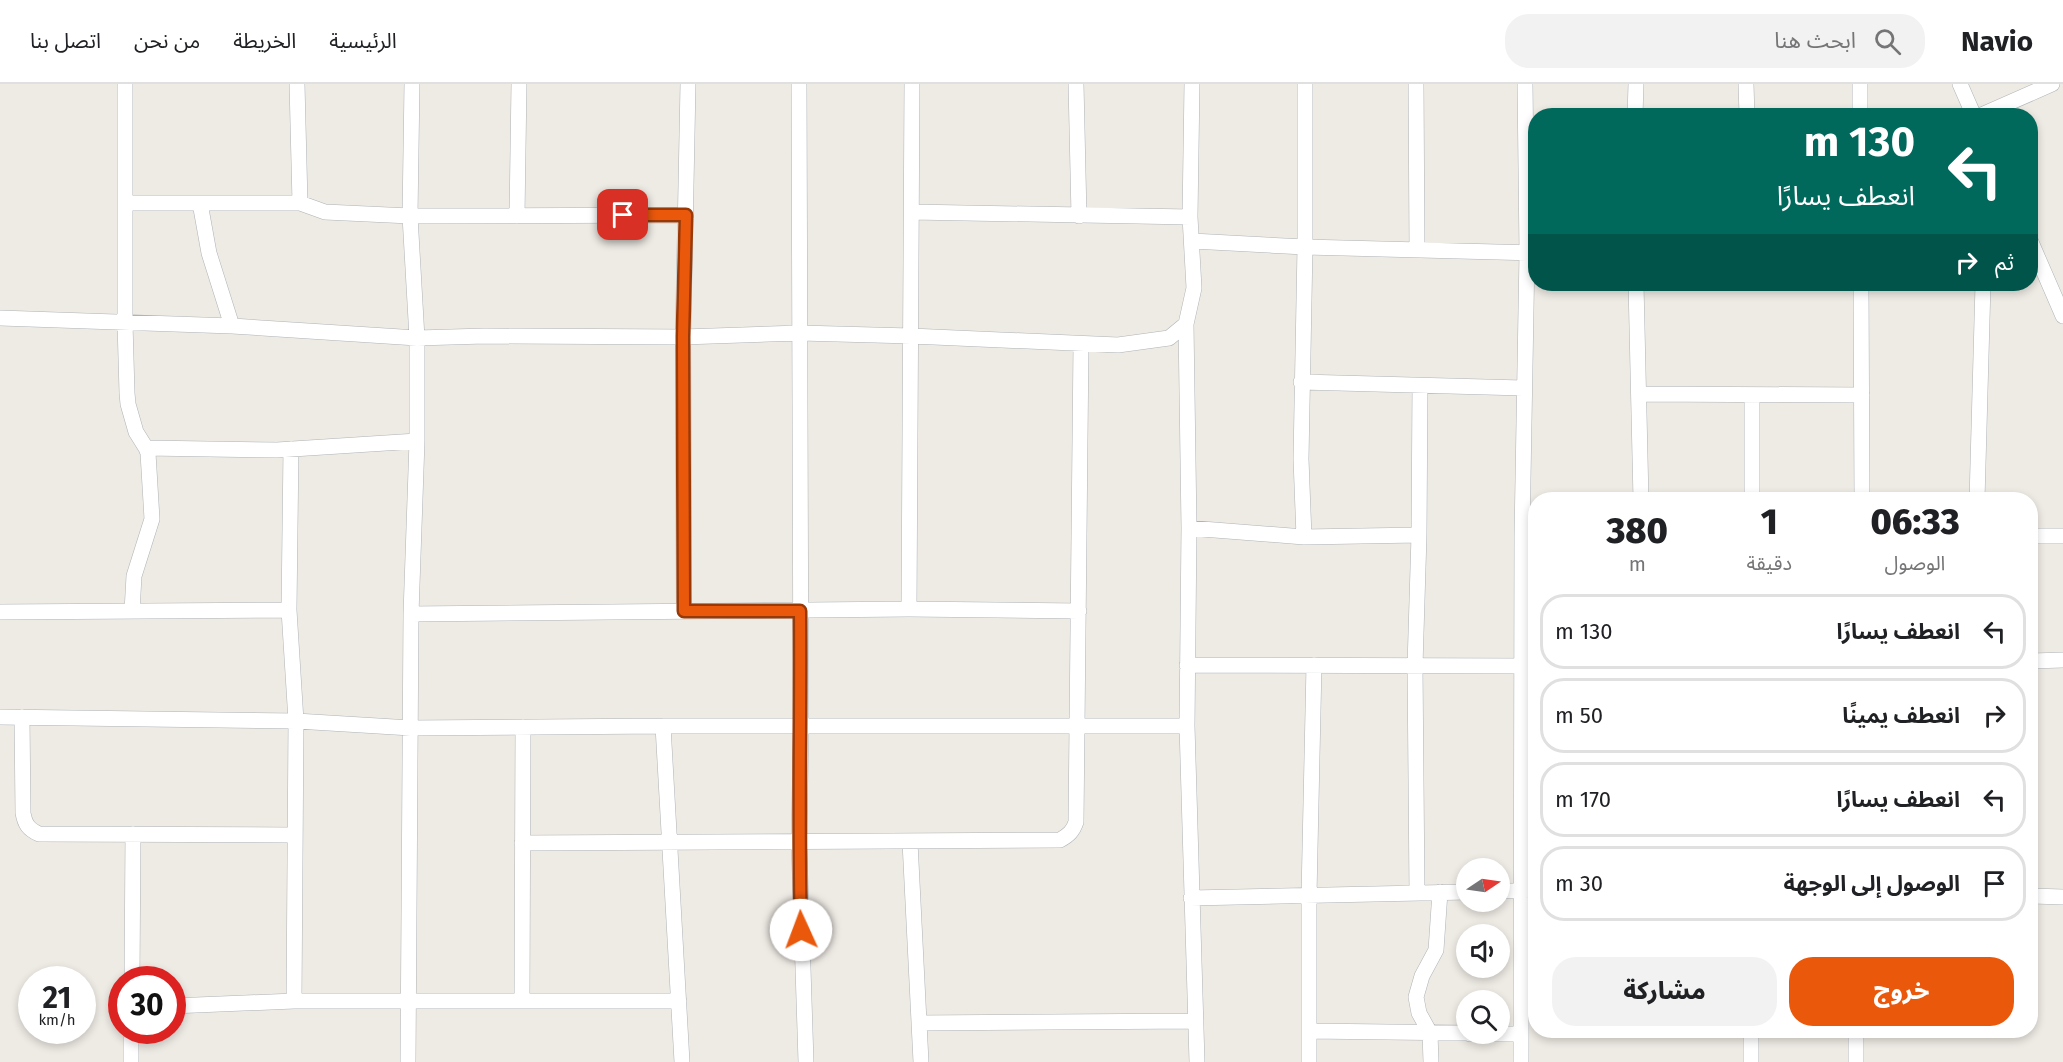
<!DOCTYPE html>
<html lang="ar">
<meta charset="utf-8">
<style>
body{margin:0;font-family:"Fira Sans","Noto Sans Arabic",sans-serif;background:#f2f2f2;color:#202124;direction:rtl;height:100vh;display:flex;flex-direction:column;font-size:22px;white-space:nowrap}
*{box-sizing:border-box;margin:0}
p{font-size:20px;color:#757577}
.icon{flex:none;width:33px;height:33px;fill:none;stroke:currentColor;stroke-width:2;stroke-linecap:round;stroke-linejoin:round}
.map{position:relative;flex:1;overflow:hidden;direction:ltr}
.drawer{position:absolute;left:1528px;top:408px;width:510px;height:546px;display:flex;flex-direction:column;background:#fff;border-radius:24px;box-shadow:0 3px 9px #0003;direction:rtl}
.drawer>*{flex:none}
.top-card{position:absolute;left:1528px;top:24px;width:510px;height:183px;border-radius:24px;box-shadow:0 3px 9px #0003;direction:rtl;background:#00695c;color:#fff;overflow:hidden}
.needle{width:39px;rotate:77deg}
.tools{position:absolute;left:1456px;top:774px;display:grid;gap:12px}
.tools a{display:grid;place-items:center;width:54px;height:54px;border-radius:50%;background:#fff;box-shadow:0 3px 9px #0003;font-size:30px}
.speed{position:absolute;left:18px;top:882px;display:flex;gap:12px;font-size:30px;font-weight:700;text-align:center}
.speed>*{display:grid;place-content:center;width:78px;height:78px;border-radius:50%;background:#fff;box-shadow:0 3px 9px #0003;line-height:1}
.speed small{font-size:15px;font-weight:400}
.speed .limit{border:9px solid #d22;background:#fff;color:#111}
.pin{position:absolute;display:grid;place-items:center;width:51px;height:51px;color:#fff;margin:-26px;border-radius:12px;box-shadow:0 3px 9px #0006}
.me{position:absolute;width:66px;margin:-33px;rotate:358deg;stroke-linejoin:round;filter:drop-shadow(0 0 4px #0008)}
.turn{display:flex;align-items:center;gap:21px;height:126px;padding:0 24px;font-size:27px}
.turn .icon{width:78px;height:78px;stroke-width:2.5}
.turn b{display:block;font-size:42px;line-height:51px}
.then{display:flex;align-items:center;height:57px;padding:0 24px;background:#0003;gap:12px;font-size:22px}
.eta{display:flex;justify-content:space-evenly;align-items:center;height:102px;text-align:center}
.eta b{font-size:36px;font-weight:800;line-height:42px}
.primary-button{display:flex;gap:12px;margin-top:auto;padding:12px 24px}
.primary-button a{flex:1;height:69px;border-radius:24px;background:#ea580c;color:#fff;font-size:24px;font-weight:800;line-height:69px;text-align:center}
.primary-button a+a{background:#f2f2f2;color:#202124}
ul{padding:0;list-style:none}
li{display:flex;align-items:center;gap:18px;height:75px;margin:0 12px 9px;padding:0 12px;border:3px solid #e0e0e0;border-radius:24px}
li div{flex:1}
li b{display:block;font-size:22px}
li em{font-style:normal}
header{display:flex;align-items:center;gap:36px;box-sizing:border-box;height:84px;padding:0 30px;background:#fff;border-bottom:2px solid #e0e0e0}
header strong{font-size:28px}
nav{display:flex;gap:33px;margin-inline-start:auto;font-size:21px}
.search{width:420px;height:54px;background:#f2f2f2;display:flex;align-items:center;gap:15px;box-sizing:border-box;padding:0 21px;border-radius:24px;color:#757577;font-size:22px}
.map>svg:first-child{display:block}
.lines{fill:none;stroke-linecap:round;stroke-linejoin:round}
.minor-casing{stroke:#afb3b6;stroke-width:16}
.minor{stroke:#fff;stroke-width:15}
.route-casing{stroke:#983908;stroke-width:15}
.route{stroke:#ea580c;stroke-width:10}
</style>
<header>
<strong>Navio</strong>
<div class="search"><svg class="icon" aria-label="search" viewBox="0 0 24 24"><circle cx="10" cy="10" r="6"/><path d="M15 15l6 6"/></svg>ابحث هنا</div>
<nav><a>الرئيسية</a><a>الخريطة</a><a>من نحن</a><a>اتصل بنا</a></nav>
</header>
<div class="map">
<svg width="2063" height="978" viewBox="0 0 2063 978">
<rect width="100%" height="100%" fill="#eeeae4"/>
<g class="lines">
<defs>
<path id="minor" d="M 125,0 L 125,239 L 127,309 L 128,320 L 136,348 L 146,364 L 277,366 L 417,357
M 297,0 L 300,119
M 799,0 L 801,643 L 799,759 L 806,978
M 1076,0 L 1079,132
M 1416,0 L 1417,165
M 1746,0 L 1747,32
M 1860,0 L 1860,32
M 1960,0 L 1974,32
M 1635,32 L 1636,0
M 1979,32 L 2052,0
M 126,119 L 300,119 L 325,128 L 410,132 L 686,131
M 200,119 L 209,169 L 232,242
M 912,128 L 1190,133
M 517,132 L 519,0
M 1192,157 L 1305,163 L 1536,169
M 2031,158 L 2063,232
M 1636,200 L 1641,416
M 1861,200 L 1862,416
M 0,234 L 232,242 L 417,254 L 485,252 L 683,253 L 800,249 L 911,252 L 1118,261 L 1169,254 L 1186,240 L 1194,204 L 1190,133 L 1192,0
M 1186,240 L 1189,444 L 1187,642 L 1197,978
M 1301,298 L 1523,304
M 1639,310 L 1862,311
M 291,365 L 289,526 L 296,637 L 294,917
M 1752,416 L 1752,311
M 1977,416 L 1983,200
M 1189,444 L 1304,453 L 1419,451
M 2031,452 L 2063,452
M 1304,453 L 1301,375 L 1305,163 L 1305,0
M 909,525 L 912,0
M 132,527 L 134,492 L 152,435 L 148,369 L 146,364
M 684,527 L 683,253 L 688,0
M 0,528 L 289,526
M 411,530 L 909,525 L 1079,527
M 2031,577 L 2063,576
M 1187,581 L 1536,582
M 0,633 L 296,637 L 411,644 L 663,642 L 1187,642
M 22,633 L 23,729 C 25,740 28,745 39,750 L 294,751
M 663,642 L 682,978
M 910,758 L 921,978
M 522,759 L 1060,756 C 1069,751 1073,747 1076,738 L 1081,261
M 1500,807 L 1536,806
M 1417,809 L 1415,582 L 1419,451 L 1420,302
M 2031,812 L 2063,813
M 1191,814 L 1467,808
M 132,896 L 133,750
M 522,916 L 523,643
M 172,922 L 294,917 L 679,917
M 919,939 L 1196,937
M 131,946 L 131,978
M 1751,946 L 1751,978
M 1856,946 L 1856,978
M 1309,947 L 1467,949
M 1470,950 L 1521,950
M 408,978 L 411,530 L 417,357 L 417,254 L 410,132 L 412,0
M 1309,978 L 1309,811 L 1314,581
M 1431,978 L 1430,949 L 1419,929 L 1416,913 L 1422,892 L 1436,866 L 1440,808
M 1521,978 L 1522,452 L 1527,169 L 1525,0"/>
</defs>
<use href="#minor" class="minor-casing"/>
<use href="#minor" class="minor"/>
</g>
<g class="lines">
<defs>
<path id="route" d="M 623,131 L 686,131 L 683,253 L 684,527 L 800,527 C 801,633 798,740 801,846"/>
</defs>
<use href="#route" class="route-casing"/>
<use href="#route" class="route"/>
</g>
</svg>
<div class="tools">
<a><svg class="needle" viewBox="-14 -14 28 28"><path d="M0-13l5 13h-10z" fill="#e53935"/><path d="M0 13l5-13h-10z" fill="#757577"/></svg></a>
<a><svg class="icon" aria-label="sound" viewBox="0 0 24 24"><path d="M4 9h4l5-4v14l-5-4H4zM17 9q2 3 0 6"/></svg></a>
<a><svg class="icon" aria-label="search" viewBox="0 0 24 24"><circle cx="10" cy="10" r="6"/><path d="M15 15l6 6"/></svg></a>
</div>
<div class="speed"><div>21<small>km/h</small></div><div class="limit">30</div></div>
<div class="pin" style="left:623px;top:131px;background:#d93025"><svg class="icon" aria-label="arrive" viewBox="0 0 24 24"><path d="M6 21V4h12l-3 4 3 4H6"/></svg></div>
<svg class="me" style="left:801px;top:846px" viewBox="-20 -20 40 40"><circle r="19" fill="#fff"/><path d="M0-13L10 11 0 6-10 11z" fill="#ea580c"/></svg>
<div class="top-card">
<div class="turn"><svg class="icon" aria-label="left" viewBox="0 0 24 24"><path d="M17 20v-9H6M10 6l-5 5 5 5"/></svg><div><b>130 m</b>انعطف يسارًا</div></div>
<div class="then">ثم<svg class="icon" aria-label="right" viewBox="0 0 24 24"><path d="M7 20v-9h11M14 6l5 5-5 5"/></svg></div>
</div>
<section class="drawer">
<div class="eta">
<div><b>06:33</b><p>الوصول</p></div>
<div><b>1</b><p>دقيقة</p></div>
<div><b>380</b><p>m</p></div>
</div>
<ul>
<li><svg class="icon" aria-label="left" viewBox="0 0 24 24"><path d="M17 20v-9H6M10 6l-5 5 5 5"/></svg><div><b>انعطف يسارًا</b></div><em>130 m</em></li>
<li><svg class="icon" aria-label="right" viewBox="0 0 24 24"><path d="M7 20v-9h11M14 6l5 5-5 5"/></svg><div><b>انعطف يمينًا</b></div><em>50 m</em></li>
<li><svg class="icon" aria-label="left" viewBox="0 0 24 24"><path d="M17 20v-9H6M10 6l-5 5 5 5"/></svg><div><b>انعطف يسارًا</b></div><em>170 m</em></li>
<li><svg class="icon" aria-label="arrive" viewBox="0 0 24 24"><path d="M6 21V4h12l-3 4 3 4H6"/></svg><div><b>الوصول إلى الوجهة</b></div><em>30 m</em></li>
</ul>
<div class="primary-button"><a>خروج</a><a>مشاركة</a></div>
</section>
</div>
